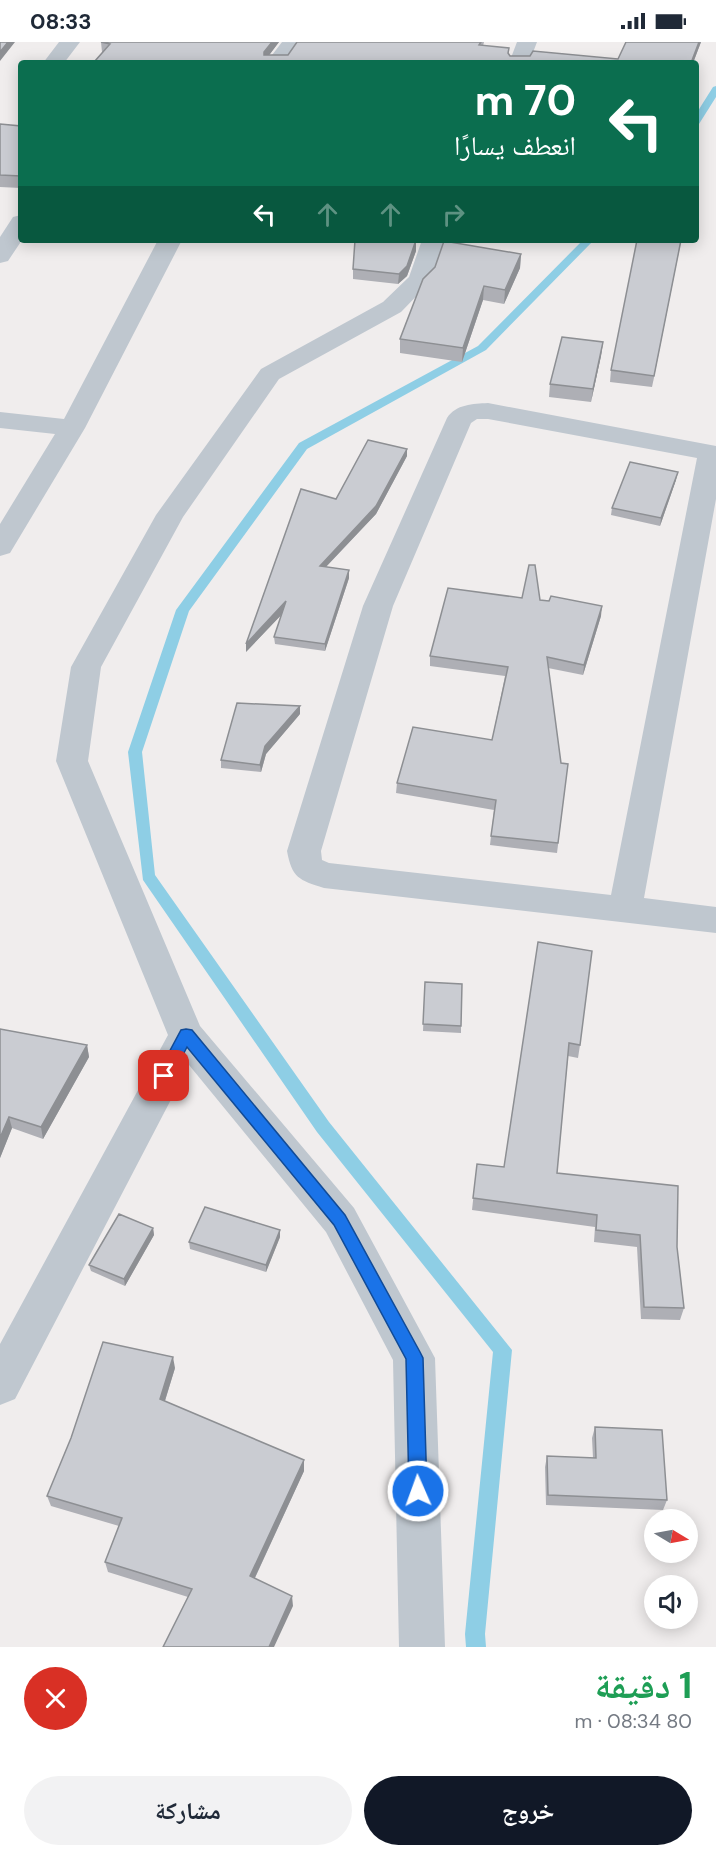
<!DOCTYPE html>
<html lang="ar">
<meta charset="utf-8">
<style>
body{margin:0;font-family:"DM Sans","Noto Naskh Arabic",sans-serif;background:#f2f2f3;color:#1f2937;direction:rtl;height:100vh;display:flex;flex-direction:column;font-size:22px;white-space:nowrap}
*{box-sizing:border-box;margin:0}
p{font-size:20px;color:#747a83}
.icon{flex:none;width:33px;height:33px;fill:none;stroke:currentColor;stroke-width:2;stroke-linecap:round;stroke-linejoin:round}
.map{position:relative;height:1605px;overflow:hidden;direction:ltr}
.sheet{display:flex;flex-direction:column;background:#fff;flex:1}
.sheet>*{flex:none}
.banner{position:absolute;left:18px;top:18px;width:681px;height:183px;border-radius:6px;box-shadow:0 3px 15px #0003;direction:rtl;background:#0b6e4f;color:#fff;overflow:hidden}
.needle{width:39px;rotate:100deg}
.buttons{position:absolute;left:644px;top:1467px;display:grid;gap:12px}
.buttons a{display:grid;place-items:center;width:54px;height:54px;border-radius:50%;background:#fff;box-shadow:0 3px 15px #0003;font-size:30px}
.pin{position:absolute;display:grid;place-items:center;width:51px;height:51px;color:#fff;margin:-26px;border-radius:12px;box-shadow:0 3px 9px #0006}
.me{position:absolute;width:66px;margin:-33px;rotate:358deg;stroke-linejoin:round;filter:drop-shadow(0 0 4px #0008)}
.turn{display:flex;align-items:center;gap:21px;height:126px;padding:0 24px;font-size:27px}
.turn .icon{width:78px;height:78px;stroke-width:2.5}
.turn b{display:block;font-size:42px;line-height:51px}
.lanes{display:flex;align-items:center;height:57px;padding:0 24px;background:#0003;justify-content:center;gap:30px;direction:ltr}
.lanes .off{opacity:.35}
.round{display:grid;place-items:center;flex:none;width:63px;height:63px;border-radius:32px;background:#f2f2f3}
.summary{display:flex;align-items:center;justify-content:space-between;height:102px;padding:0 24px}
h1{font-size:36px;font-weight:700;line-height:45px;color:#1e9e55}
.action{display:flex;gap:12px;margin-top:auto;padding:12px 24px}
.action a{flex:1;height:69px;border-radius:36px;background:#111827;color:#fff;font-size:24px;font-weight:700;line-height:69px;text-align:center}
.action a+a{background:#f2f2f3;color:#1f2937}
.status{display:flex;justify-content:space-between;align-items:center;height:42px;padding:0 30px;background:#fff;direction:ltr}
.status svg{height:16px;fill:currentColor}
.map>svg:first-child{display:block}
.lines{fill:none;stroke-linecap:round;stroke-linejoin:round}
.stream{fill:#8ecee5;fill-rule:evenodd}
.street{fill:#bfc7cf;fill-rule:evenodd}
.wall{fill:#aeafb5}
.shaded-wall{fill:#8d8f93}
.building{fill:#caccd2;stroke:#8d8f93;stroke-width:1.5}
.route{fill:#1a73e8;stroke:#114b97;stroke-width:1.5}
</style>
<div class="status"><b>08:33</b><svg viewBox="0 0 49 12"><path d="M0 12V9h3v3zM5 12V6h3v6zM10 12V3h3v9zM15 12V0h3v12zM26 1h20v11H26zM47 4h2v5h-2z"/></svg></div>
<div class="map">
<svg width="716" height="1605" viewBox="0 0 716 1605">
<rect width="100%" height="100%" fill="#f0eded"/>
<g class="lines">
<path class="stream" d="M 716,44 L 716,55 L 699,82 L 696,83 L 696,72 L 713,45 Z
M 583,198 L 594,198 L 486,308 L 307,407 L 189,569 L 142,710 L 155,833 L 329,1080 L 512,1308 L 485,1592 L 486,1605 L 466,1605 L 465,1592 L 493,1310 L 317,1090 L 143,838 L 128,710 L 176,568 L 299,401 L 478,304 Z"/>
<path class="street" d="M 59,0 L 80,0 L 64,21 L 43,21 Z
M 282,0 L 302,0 L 286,21 L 266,21 Z
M 517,0 L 537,0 L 529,21 L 509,21 Z
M 21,173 L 22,198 L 8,219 L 0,221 L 0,195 L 13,175 Z
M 158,198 L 182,198 L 85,386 L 10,511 L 0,514 L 0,482 L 55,392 L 0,386 L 0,370 L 64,377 Z
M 422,198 L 446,198 L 432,238 L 401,270 L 279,337 L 183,475 L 101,625 L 88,719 L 200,984 L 354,1166 L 435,1316 L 445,1605 L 399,1605 L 393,1318 L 326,1190 L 189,1023 L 15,1357 L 0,1363 L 0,1302 L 168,993 L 56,719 L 71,625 L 156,473 L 261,327 L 383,260 L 409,235 Z
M 488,361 L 716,404 L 716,457 L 644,856 L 716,865 L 716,891 L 324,846 C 299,838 292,836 287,809 L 363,564 L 447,376 C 456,362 473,362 488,361 ZM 477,377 L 488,377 L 697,416 L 611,853 L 329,821 L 322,818 L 321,809 L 393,564 L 471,381 Z"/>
</g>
<path class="wall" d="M 101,0 L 279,0 L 269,13 L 288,13 L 297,0 L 484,0 L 483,4 L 509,6 L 509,12 L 510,14 L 618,17 L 626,0 L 701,0 L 693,21 L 96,21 L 95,19 L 103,10 L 102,10 Z
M 0,82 L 21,84 L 21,146 L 0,145 Z
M 416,198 L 416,209 L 407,234 L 398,242 L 353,237 L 353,227 Z
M 681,198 L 652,345 L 610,340 L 611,328 Z
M 521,212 L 520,226 L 504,262 L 483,258 L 462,320 L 400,311 L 400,297 Z
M 603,300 L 601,314 L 591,360 L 549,355 L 550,342 Z
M 407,407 L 407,414 L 376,472 L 326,525 L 349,528 L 349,536 L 325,609 L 275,602 L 274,595 L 282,572 L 246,610 L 336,457 Z
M 676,438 L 660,484 L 611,473 L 612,466 Z
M 540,558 L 601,574 L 583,633 L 548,626 L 561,721 L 568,722 L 557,811 L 490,803 L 494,768 L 396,751 L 397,741 L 492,698 L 505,634 L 430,624 L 430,614 Z
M 300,672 L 266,712 L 261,730 L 221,726 L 221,718 Z
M 538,900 L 580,1003 L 578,1016 L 568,1014 L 557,1131 L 677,1205 L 684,1266 L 680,1278 L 641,1277 L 637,1205 L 594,1200 L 595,1185 L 472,1168 L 477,1122 L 504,1125 Z
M 425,940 L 461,984 L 461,991 L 423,989 Z
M 0,987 L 87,1003 L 89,1015 L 43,1097 L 12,1086 L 0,1116 Z
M 153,1186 L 154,1193 L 125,1244 L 91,1229 L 89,1223 Z
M 280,1195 L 266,1230 L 190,1207 L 189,1200 Z
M 175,1326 L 165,1359 L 304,1429 L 255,1536 L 293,1564 L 188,1555 L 108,1530 L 105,1520 L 119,1484 L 51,1464 L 47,1454 Z
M 595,1385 L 667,1458 L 663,1468 L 546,1463 L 545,1425 L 547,1414 L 593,1416 L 592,1396 Z"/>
<path class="shaded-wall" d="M 8,0 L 15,0 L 0,19 L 0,10 Z
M 272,0 L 279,0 L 264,20 L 264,10 Z
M 699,0 L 701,0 L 693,21 L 691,21 Z
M 416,198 L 416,209 L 407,234 L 398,242 L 399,232 Z
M 681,198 L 680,204 L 652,345 L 654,334 Z
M 521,212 L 520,226 L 504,262 L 505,248 Z
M 484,244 L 483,258 L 462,320 L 463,306 Z
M 603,300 L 601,314 L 591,360 L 593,347 Z
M 407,407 L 407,414 L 376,472 L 320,531 L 320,524 Z
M 678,430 L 676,438 L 660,484 L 661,476 Z
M 349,528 L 349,536 L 325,609 L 325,602 Z
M 286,559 L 287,567 L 246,610 L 246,602 Z
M 602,564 L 601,574 L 583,633 L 584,623 Z
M 300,664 L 300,672 L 266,712 L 261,730 L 260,723 L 265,704 Z
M 87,1003 L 89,1015 L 43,1097 L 41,1085 Z
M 9,1075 L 12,1086 L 0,1116 L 0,1096 Z
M 153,1186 L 154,1193 L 125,1244 L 124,1237 Z
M 280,1188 L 280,1195 L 266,1230 L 266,1223 Z
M 173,1315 L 175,1326 L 162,1368 L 160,1357 Z
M 304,1418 L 304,1429 L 251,1544 L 250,1534 Z
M 292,1554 L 293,1564 L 274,1605 L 269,1605 Z"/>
<path class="building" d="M 0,0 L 8,0 L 0,10 Z
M 101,0 L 272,0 L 264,10 L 264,13 L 288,13 L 297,0 L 481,0 L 479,3 L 509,6 L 508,11 L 510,14 L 530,14 L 533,9 L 618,17 L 626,0 L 699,0 L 691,21 L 230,21 L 221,20 L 221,21 L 119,21 L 95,19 L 110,2 Z
M 0,82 L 21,84 L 21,134 L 0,133 Z
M 355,198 L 416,198 L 407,224 L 399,232 L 353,227 Z
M 637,198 L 681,198 L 654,334 L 611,328 Z
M 444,199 L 521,212 L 505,248 L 484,244 L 463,306 L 400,297 L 423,237 L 435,225 Z
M 562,295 L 603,300 L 593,347 L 550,342 Z
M 368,398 L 407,407 L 376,464 L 320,524 L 349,528 L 325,602 L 274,595 L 286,559 L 246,602 L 301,447 L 336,457 Z
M 630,420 L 678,430 L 661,476 L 612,466 Z
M 529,523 L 535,523 L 540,558 L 549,559 L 551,554 L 602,564 L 584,623 L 547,615 L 561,721 L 568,722 L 558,801 L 491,794 L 496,758 L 397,741 L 413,685 L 492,698 L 508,625 L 430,614 L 448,546 L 522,556 Z
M 237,661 L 300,664 L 265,704 L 260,723 L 221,718 Z
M 538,900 L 592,909 L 580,1003 L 569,1001 L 557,1131 L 678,1144 L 677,1205 L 684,1266 L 644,1265 L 640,1193 L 596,1188 L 597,1173 L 473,1156 L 477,1122 L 504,1125 Z
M 425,940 L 462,942 L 461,984 L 423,982 Z
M 0,987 L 87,1003 L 41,1085 L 9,1075 L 0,1096 Z
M 205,1165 L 280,1188 L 266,1223 L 189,1200 Z
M 119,1172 L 153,1186 L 124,1237 L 89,1223 Z
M 103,1300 L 173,1315 L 160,1357 L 304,1418 L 250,1534 L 292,1554 L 269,1605 L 163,1605 L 192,1547 L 105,1520 L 122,1476 L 47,1454 L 71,1396 Z
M 595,1385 L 662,1388 L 667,1458 L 548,1453 L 547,1414 L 596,1416 Z"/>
<path class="route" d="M 186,987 L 192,988 L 345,1173 L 420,1310 L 423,1316 L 427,1449 L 424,1456 L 418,1458 L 411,1456 L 409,1449 L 406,1317 L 334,1183 L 187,1005 L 170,1038 L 164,1040 L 159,1038 L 157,1034 L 159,1029 L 181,988 Z"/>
</svg>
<div class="buttons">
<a><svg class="needle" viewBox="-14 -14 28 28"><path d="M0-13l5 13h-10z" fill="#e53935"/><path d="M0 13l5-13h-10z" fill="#747a83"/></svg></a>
<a><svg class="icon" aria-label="sound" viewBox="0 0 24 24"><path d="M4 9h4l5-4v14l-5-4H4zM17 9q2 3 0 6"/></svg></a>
</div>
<div class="pin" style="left:164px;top:1034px;background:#d93025"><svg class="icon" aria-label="arrive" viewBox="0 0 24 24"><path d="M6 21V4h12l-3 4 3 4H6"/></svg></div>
<svg class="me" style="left:418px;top:1449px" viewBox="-20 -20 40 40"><circle r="17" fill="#1a73e8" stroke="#fff" stroke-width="3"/><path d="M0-11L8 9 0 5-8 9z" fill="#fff"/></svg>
<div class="banner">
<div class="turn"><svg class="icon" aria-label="left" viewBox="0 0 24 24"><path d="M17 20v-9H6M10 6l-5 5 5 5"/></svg><div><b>70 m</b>انعطف يسارًا</div></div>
<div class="lanes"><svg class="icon" aria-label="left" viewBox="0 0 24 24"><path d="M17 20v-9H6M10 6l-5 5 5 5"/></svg><svg class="icon off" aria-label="ahead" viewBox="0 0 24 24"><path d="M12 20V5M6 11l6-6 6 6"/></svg><svg class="icon off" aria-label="ahead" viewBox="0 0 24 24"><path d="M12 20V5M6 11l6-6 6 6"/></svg><svg class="icon off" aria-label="right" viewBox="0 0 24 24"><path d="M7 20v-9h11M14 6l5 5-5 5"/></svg></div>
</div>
</div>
<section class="sheet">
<div class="summary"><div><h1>1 دقيقة</h1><p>80 m · 08:34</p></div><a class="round" style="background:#d93025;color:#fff"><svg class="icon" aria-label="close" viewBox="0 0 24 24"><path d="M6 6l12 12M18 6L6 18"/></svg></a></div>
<div class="action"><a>خروج</a><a>مشاركة</a></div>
</section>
